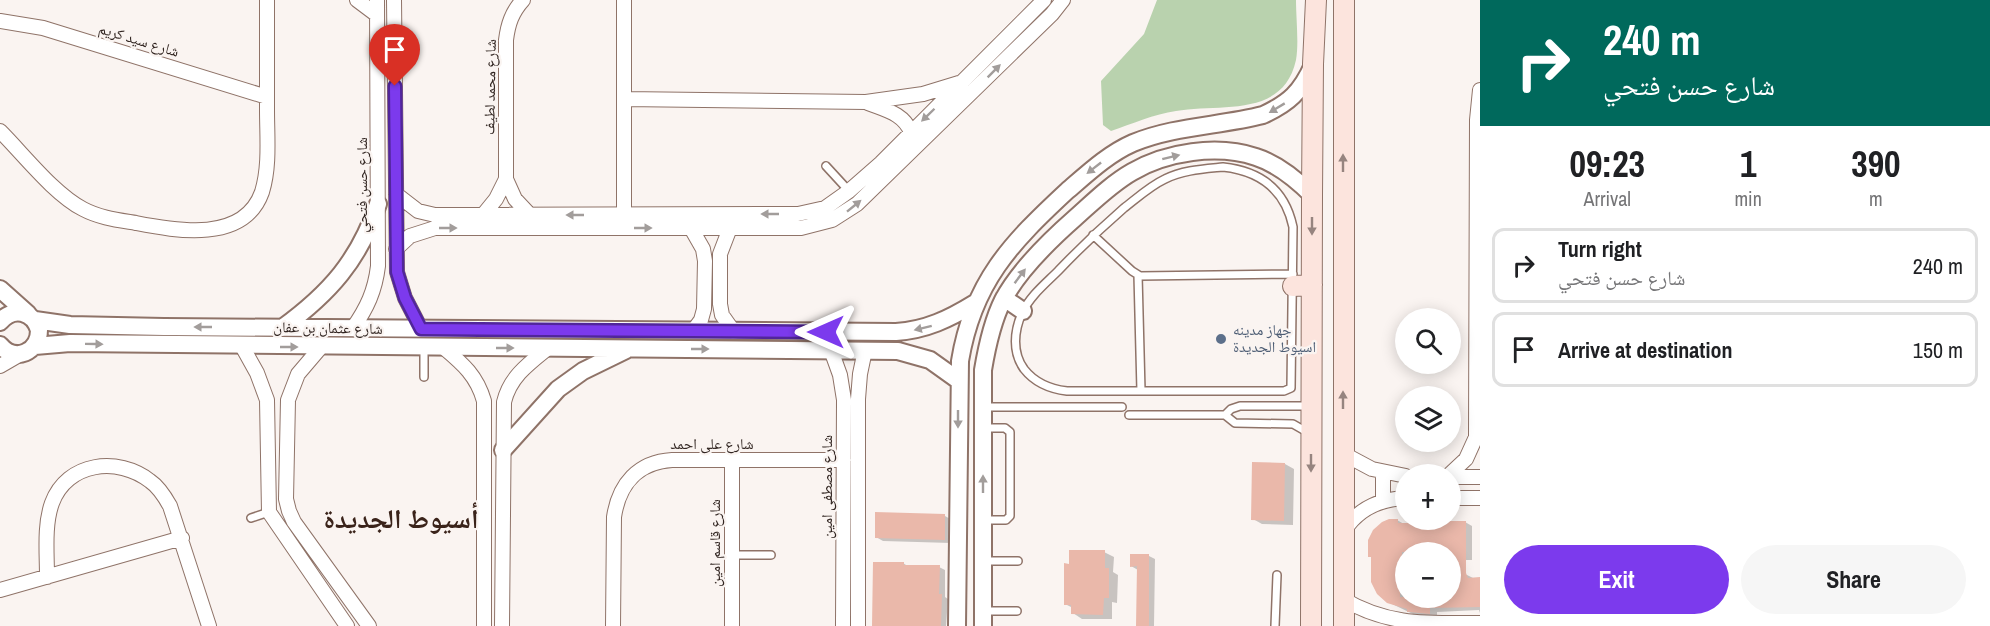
<!DOCTYPE html>
<meta charset="utf-8">
<style>
body{margin:0;font-family:"Archivo Narrow","Noto Naskh Arabic",sans-serif;background:#f6f6f6;color:#202124;height:100vh;display:flex;flex-direction:column;font-size:22px;white-space:nowrap}
*{box-sizing:border-box;margin:0}
p{font-size:20px;color:#757577}
.icon{flex:none;width:33px;height:33px;fill:none;stroke:currentColor;stroke-width:2;stroke-linecap:round;stroke-linejoin:round}
.map{position:relative;flex:1;overflow:hidden}
.side{display:flex;flex-direction:column;background:#fff;width:510px}
.side>*{flex:none}
.guide{background:#00695c;color:#fff;overflow:hidden}
.tools{position:absolute;left:1395px;top:308px;display:grid;gap:12px}
.tools a{display:grid;place-items:center;width:66px;height:66px;border-radius:50%;background:#fff;box-shadow:0 3px 15px #0003;font-size:30px}
.pin{position:absolute;display:grid;place-items:center;width:51px;height:51px;color:#fff;margin:-62px -26px;border-radius:50% 50% 50% 0;rotate:-45deg;box-shadow:0 0 6px #0007}
.pin .icon{rotate:45deg}
.me{position:absolute;width:66px;margin:-33px;rotate:270deg;stroke-linejoin:round;filter:drop-shadow(0 0 4px #0008)}
.turn{display:flex;align-items:center;gap:21px;height:126px;padding:0 24px;font-size:27px}
.turn .icon{width:78px;height:78px;stroke-width:2.5}
.turn b{display:block;font-size:42px;line-height:51px}
.eta{display:flex;justify-content:space-evenly;align-items:center;height:102px;text-align:center}
.eta b{font-size:36px;font-weight:700;line-height:42px}
.primary-button{display:flex;gap:12px;margin-top:auto;padding:12px 24px}
.primary-button a{flex:1;height:69px;border-radius:36px;background:#7c3aed;color:#fff;font-size:24px;font-weight:700;line-height:69px;text-align:center}
.primary-button a+a{background:#f6f6f6;color:#202124}
ul{padding:0;list-style:none}
li{display:flex;align-items:center;gap:18px;height:75px;margin:0 12px 9px;padding:0 12px;border:3px solid #e0e0e0;border-radius:12px}
li div{flex:1}
li b{display:block;font-size:22px}
li em{font-style:normal}
main{display:flex;flex:1;min-height:0}
.map>svg:first-child{display:block}
.green{fill:#b9d2ae}
.shadow{fill:#0003}
.building{fill:#eab8aa;fill-rule:evenodd}
.lines{fill:none;stroke-linecap:round;stroke-linejoin:round}
.service-casing{stroke:#8f7368;stroke-width:10}
.minor-casing{stroke:#8f7368;stroke-width:16}
.tertiary-casing{stroke:#8f7368;stroke-width:20}
.secondary-casing{stroke:#8f7368;stroke-width:22}
.service{stroke:#fff;stroke-width:7}
.minor{stroke:#fff;stroke-width:14}
.tertiary{stroke:#fff;stroke-width:16}
.secondary{stroke:#fce4dd;stroke-width:20}
.oneway{fill:#a29d9b}
.oneway2{fill:#96847f}
.route-casing{stroke:#51269a;stroke-width:15}
.route{stroke:#7c3aed;stroke-width:10}
.service-dot{fill:#5c6f8a;stroke:#faf4f1;stroke-width:2}
.labels{text-anchor:middle;stroke-width:4.5;stroke-linejoin:round;paint-order:stroke}
.street-label{font-size:15px;fill:#312521;stroke:#faf4f1}
.service-label{font-size:15px;fill:#4e5e75;stroke:#faf4f1;text-anchor:start}
.town-label{font-size:27px;font-weight:bold;fill:#3a231a;stroke:#faf4f1}
</style>
<main>
<div class="map">
<svg width="1480" height="626" viewBox="0 0 1480 626">
<rect width="100%" height="100%" fill="#faf4f1"/>
<path class="green" d="M 1157,0 L 1296,0 C 1296,17 1299,44 1296,60 C 1283,119 1220,103 1176,111 C 1154,114 1132,124 1111,131 L 1103,125 L 1101,81 L 1144,34 Z"/>
<path class="shadow" d="M 1285,464 L 1294,469 L 1293,525 L 1262,524 L 1253,519 Z
M 945,516 L 952,520 L 951,543 L 883,541 L 876,537 Z
M 1397,520 L 1404,524 L 1445,524 L 1465,522 L 1472,526 L 1472,560 L 1450,560 L 1450,552 L 1406,552 L 1406,597 L 1450,597 L 1450,575 L 1467,575 L 1475,579 L 1480,579 L 1480,613 L 1479,610 L 1437,612 L 1437,617 L 1415,615 L 1388,602 Z
M 1104,552 L 1114,557 L 1113,572 L 1118,575 L 1117,603 L 1112,602 L 1112,619 L 1082,619 L 1073,613 L 1073,608 L 1065,604 L 1070,565 Z
M 1149,556 L 1155,559 L 1154,626 L 1138,626 L 1138,570 L 1131,566 Z
M 903,563 L 909,567 L 939,567 L 945,570 L 945,597 L 948,599 L 946,626 L 872,626 Z"/>
<path class="building" d="M 1252,462 L 1285,463 L 1284,521 L 1251,520 Z
M 875,512 L 945,514 L 945,540 L 875,538 Z
M 1389,519 L 1398,519 L 1398,523 L 1443,523 L 1443,521 L 1466,521 L 1466,573 L 1468,578 L 1480,577 L 1480,607 L 1430,608 L 1430,614 L 1410,612 L 1407,612 L 1407,609 L 1387,603 L 1377,594 L 1371,582 L 1371,557 L 1368,557 L 1368,540 L 1373,530 L 1382,522 ZM 1402,552 L 1450,552 L 1450,597 L 1400,597 Z
M 1069,550 L 1105,550 L 1105,568 L 1109,568 L 1109,598 L 1104,598 L 1103,615 L 1071,614 L 1071,605 L 1064,605 L 1064,563 L 1069,564 Z
M 1130,554 L 1149,554 L 1149,626 L 1136,626 L 1137,566 L 1130,567 Z
M 873,562 L 904,562 L 904,565 L 940,565 L 939,594 L 942,594 L 941,626 L 872,626 Z"/>
<g class="lines">
<defs>
<path id="service" d="M 826,166 L 849,191
M 1223,167 C 1260,171 1285,189 1293,227 L 1291,388 L 1284,391 L 1067,391 C 1050,389 1035,383 1024,369 C 1012,352 1014,331 1022,313 C 1030,296 1045,284 1058,271 C 1079,249 1101,228 1124,208 C 1137,198 1150,186 1165,179 C 1183,170 1203,169 1223,167 Z
M 1093,235 L 1132,271 L 1140,276 L 1293,274
M 1138,275 L 1141,391
M 424,347 L 424,377
M 982,407 L 1122,407
M 1129,415 L 1225,415 L 1231,409 L 1240,406 L 1309,406
M 1225,415 L 1235,423 L 1293,424 L 1307,432
M 251,518 L 269,512
M 983,520 L 1006,520 L 1010,516 L 1010,432 L 1005,428 L 984,428
M 732,555 L 771,555
M 983,561 L 1018,561
M 983,611 L 1017,611
M 1275,626 L 1277,575"/>
<path id="minor" d="M 357,0 L 377,15
M 394,0 L 397,272 L 405,298 L 421,329
M 523,0 C 512,12 508,24 506,40 L 506,179 L 515,199 L 530,215
M 0,21 L 43,28 L 267,97
M 624,99 L 866,102 L 923,94 L 959,83
M 868,103 C 885,110 903,113 911,132
M 0,131 C 24,155 54,194 83,209 C 100,218 118,220 136,223 C 177,231 244,243 262,192 C 270,166 267,137 267,110 C 267,73 267,37 267,0
M 396,194 L 418,211 L 435,215 L 798,214 L 825,208 L 849,191 L 881,163 L 1044,0
M 483,215 L 496,199 L 506,179
M 624,215 L 624,0
M 691,228 L 703,249 L 705,261 L 704,309 L 701,320 L 693,331
M 730,228 L 720,254 L 720,304 L 722,315 L 734,332
M 396,249 L 410,236 L 435,228 L 801,228 L 832,220 L 857,204 L 1052,14 L 1063,0
M 353,328 C 367,308 375,291 378,266 L 377,0
M 242,346 L 257,373 L 267,400 L 269,512 L 347,626
M 321,347 L 298,374 L 288,400 L 286,499 L 289,511 L 294,522 L 369,626
M 444,348 C 463,364 477,376 484,401 L 484,626
M 831,350 L 840,375 L 844,400 L 843,626
M 0,366 L 19,355
M 1342,453 L 1372,469 L 1406,476
M 1383,472 L 1383,501
M 1450,474 L 1466,459 L 1476,437 L 1477,120 L 1480,90
M 1450,477 L 1480,477
M 1450,498 L 1480,498
M 1344,531 C 1358,509 1379,499 1406,498
M 47,577 C 47,553 44,525 52,503 C 67,462 118,456 150,481 C 159,487 165,497 170,506 L 209,626
M 0,590 L 182,538
M 1343,599 C 1388,626 1428,623 1480,623
M 502,626 L 504,402 C 510,377 528,364 548,348
M 613,626 L 614,517 C 619,484 638,462 672,460 L 844,460
M 732,626 L 732,460
M 858,626 L 858,399 L 860,374 L 865,350"/>
<path id="tertiary" d="M 0,289 L 28,314
M 1004,298 L 1023,311
M 35,320 L 70,325 L 164,327 L 896,332 C 926,330 949,319 975,303
M 0,322 C 13,306 33,311 39,330 C 39,352 15,363 0,345
M 282,328 C 330,293 359,260 378,204
M 35,346 L 70,343 L 898,351 L 930,360 L 958,380
M 503,450 L 558,389 L 583,371 L 626,350
M 957,626 L 960,361 C 973,282 1011,243 1067,191 C 1088,173 1108,154 1133,143 C 1174,126 1220,126 1263,115 C 1289,103 1301,92 1313,65
M 983,626 L 983,370 C 987,346 992,322 1003,300 C 1019,270 1050,240 1075,218 C 1093,202 1111,184 1132,172 C 1166,152 1217,144 1256,157 C 1278,164 1296,179 1312,195"/>
<path id="secondary" d="M 1344,0 L 1344,626
M 1293,286 L 1312,285
M 1311,626 L 1312,195 L 1313,64 L 1316,0"/>
</defs>
<use href="#service" class="service-casing"/>
<use href="#minor" class="minor-casing"/>
<use href="#tertiary" class="tertiary-casing"/>
<use href="#secondary" class="secondary-casing"/>
<use href="#service" class="service"/>
<use href="#minor" class="minor"/>
<use href="#tertiary" class="tertiary"/>
<use href="#secondary" class="secondary"/>
</g>
<defs><path id="oneway-solid" d="M-6-.8H1V-3.2L6.5 0L1 3.2V.8H-6Z" transform="scale(1.5)"/></defs>
<g class="oneway">
<use href="#oneway-solid" transform="translate(994 71) rotate(-45)"/>
<use href="#oneway-solid" transform="translate(1277 108) rotate(149)"/>
<use href="#oneway-solid" transform="translate(928 115) rotate(136)"/>
<use href="#oneway-solid" transform="translate(1171 157) rotate(-14)"/>
<use href="#oneway-solid" transform="translate(1094 168) rotate(142)"/>
<use href="#oneway-solid" transform="translate(854 206) rotate(-39)"/>
<use href="#oneway-solid" transform="translate(770 214) rotate(180)"/>
<use href="#oneway-solid" transform="translate(575 215) rotate(180)"/>
<use href="#oneway-solid" transform="translate(448 228)"/>
<use href="#oneway-solid" transform="translate(643 228)"/>
<use href="#oneway-solid" transform="translate(1020 276) rotate(-53)"/>
<use href="#oneway-solid" transform="translate(203 327) rotate(-180)"/>
<use href="#oneway-solid" transform="translate(923 328) rotate(166)"/>
<use href="#oneway-solid" transform="translate(94 344) rotate(1)"/>
<use href="#oneway-solid" transform="translate(289 347)"/>
<use href="#oneway-solid" transform="translate(505 348)"/>
<use href="#oneway-solid" transform="translate(700 349)"/>
<use href="#oneway-solid" transform="translate(958 419) rotate(90)"/>
<use href="#oneway-solid" transform="translate(983 484) rotate(-90)"/>
</g>
<g class="oneway2">
<use href="#oneway-solid" transform="translate(1343 163) rotate(-90)"/>
<use href="#oneway-solid" transform="translate(1312 226) rotate(90)"/>
<use href="#oneway-solid" transform="translate(1343 400) rotate(-90)"/>
<use href="#oneway-solid" transform="translate(1311 463) rotate(90)"/>
</g>
<g class="lines">
<defs>
<path id="route" d="M 395,86 L 397,272 L 405,298 L 421,329 L 826,332"/>
</defs>
<use href="#route" class="route-casing"/>
<use href="#route" class="route"/>
</g>
<circle class="service-dot" cx="1221" cy="339" r="6"/>
<g class="labels">
<g class="street-label">
<text transform="translate(139 40) rotate(17)" y="5">شارع سيد كريم</text>
<text transform="translate(490 87) rotate(-89)" y="5">شارع محمد لطيف</text>
<text transform="translate(362 185) rotate(-90)" y="5">شارع حسن فتحي</text>
<text transform="translate(328 328) rotate(1)" y="5">شارع عثمان بن عفان</text>
<text x="712" y="449">شارع على احمد</text>
<text transform="translate(827 487) rotate(-90)" y="5">شارع مصطفى امين</text>
<text transform="translate(715 543) rotate(-90)" y="5">شارع قاسم امين</text>
</g>
<g class="service-label">
<text x="1233" y="335">جهاز مدينه<tspan x="1233" dy="17">اسيوط الجديدة</tspan></text>
</g>
<g class="town-label">
<text x="401" y="528">أسيوط الجديدة</text>
</g>
</g>
</svg>
<div class="tools">
<a><svg class="icon" aria-label="search" viewBox="0 0 24 24"><circle cx="10" cy="10" r="6"/><path d="M15 15l6 6"/></svg></a>
<a><svg class="icon" aria-label="layers" viewBox="0 0 24 24"><path d="M12 4l9 5-9 5-9-5zM3 14l9 5 9-5"/></svg></a>
<a>+</a>
<a>−</a>
</div>
<div class="pin" style="left:395px;top:86px;background:#d93025"><svg class="icon" aria-label="arrive" viewBox="0 0 24 24"><path d="M6 21V4h12l-3 4 3 4H6"/></svg></div>
<svg class="me" style="left:826px;top:332px" viewBox="-20 -20 40 40"><path d="M0-17L14 15 0 8-14 15z" fill="#7c3aed" stroke="#fff" stroke-width="4"/></svg>
</div>
<section class="side">
<div class="guide">
<div class="turn"><svg class="icon" aria-label="right" viewBox="0 0 24 24"><path d="M7 20v-9h11M14 6l5 5-5 5"/></svg><div><b>240 m</b>شارع حسن فتحي</div></div>
</div>
<div class="eta">
<div><b>09:23</b><p>Arrival</p></div>
<div><b>1</b><p>min</p></div>
<div><b>390</b><p>m</p></div>
</div>
<ul>
<li><svg class="icon" aria-label="right" viewBox="0 0 24 24"><path d="M7 20v-9h11M14 6l5 5-5 5"/></svg><div><b>Turn right</b><p>شارع حسن فتحي</p></div><em>240 m</em></li>
<li><svg class="icon" aria-label="arrive" viewBox="0 0 24 24"><path d="M6 21V4h12l-3 4 3 4H6"/></svg><div><b>Arrive at destination</b></div><em>150 m</em></li>
</ul>
<div class="primary-button"><a>Exit</a><a>Share</a></div>
</section>
</main>
